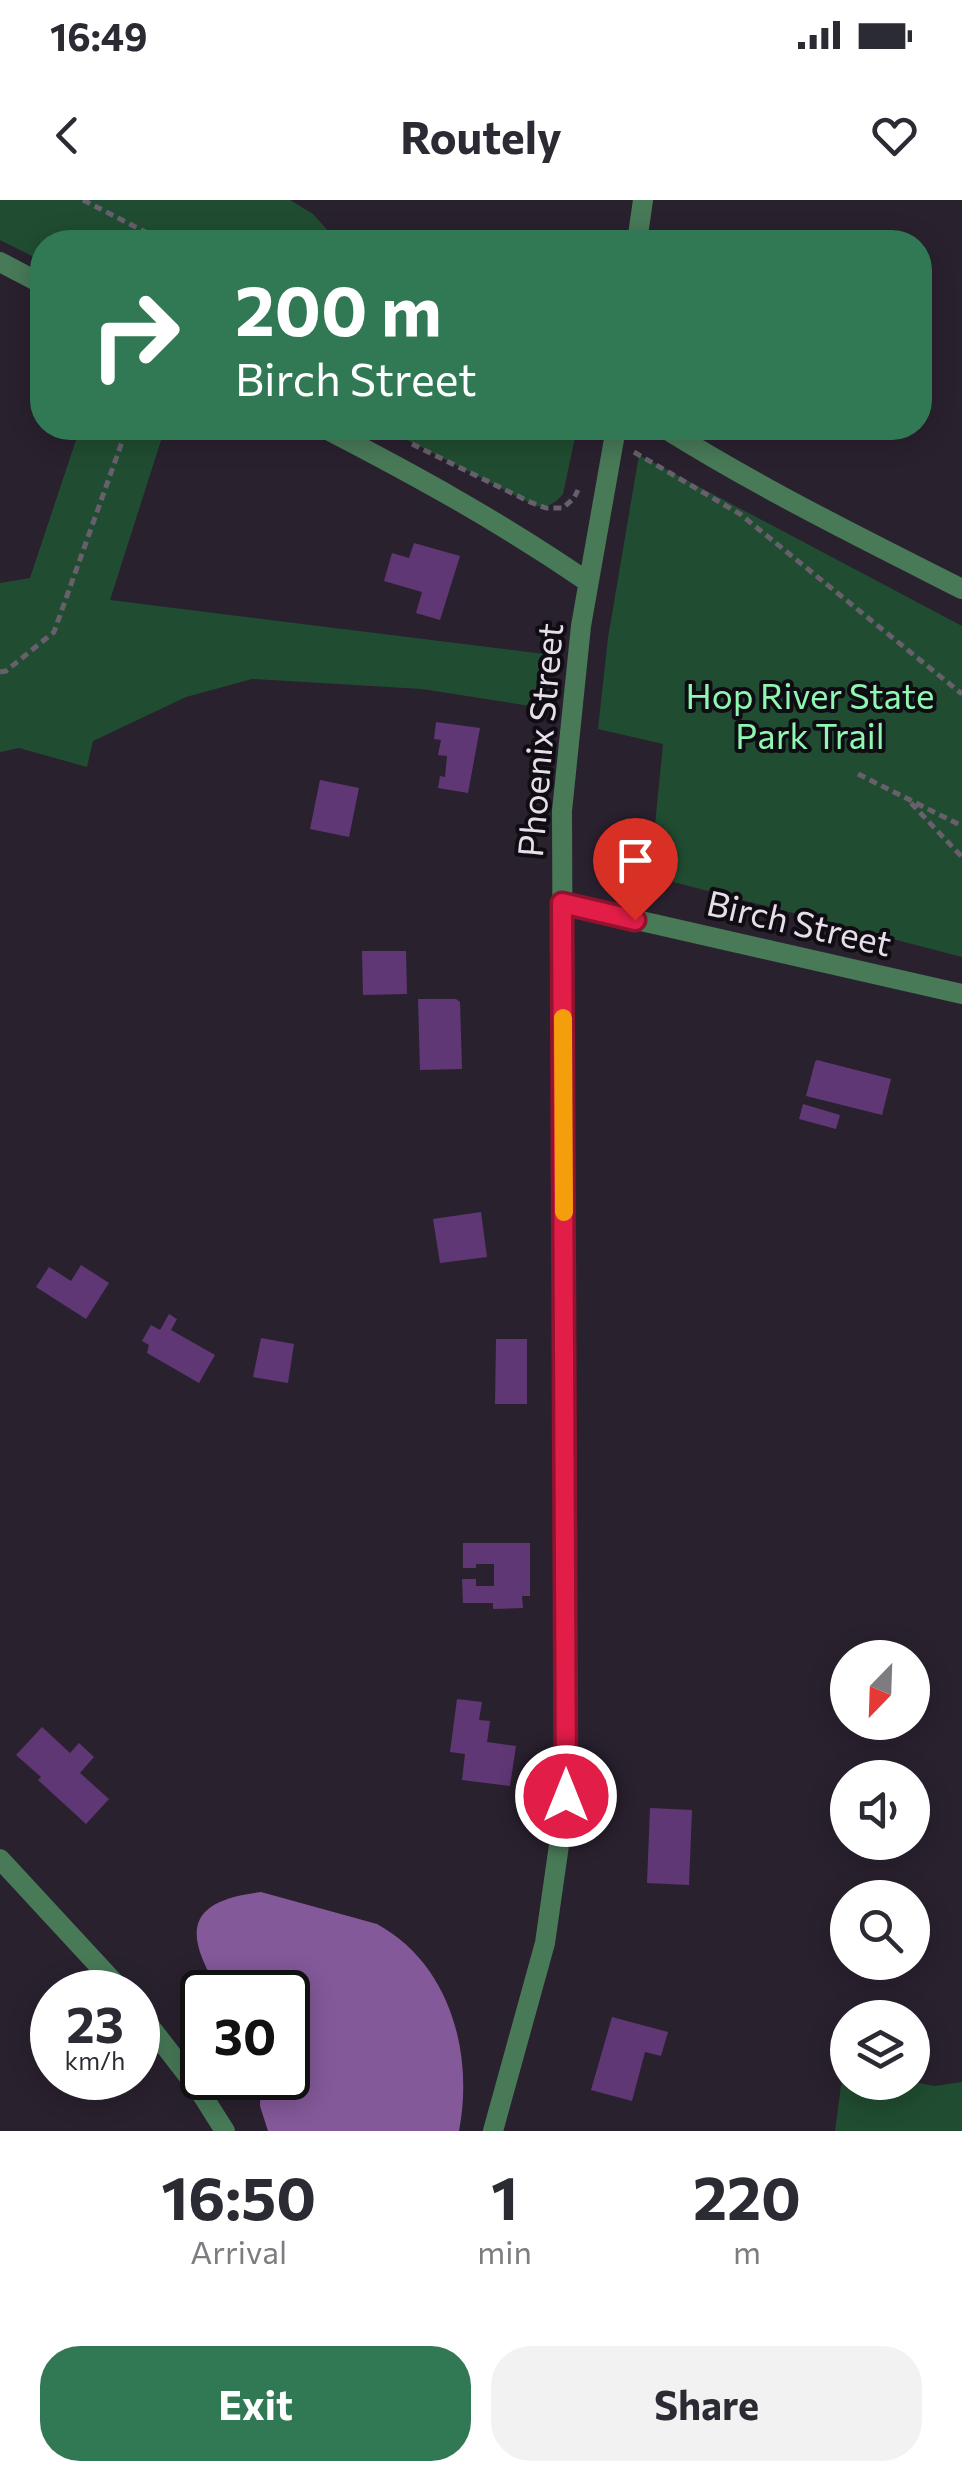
<!DOCTYPE html>
<style>
body{margin:0;font-family:Commissioner,sans-serif;background:#f2f2f3;color:#2b2b33;height:100vh;display:flex;flex-direction:column;font-size:38px;white-space:nowrap}
*{box-sizing:border-box;margin:0}
p{font-size:32px;color:#7c7c81}
.icon{flex:none;width:55px;height:55px;fill:none;stroke:currentColor;stroke-width:2;stroke-linecap:round;stroke-linejoin:round}
.map{position:relative;height:1931px;overflow:hidden}
.panel{display:flex;flex-direction:column;background:#fff;flex:1}
.panel>*{flex:none}
.hud{position:absolute;left:30px;top:30px;width:902px;height:210px;border-radius:40px;box-shadow:0 5px 25px #0003;background:#317955;color:#fff;overflow:hidden}
.needle{width:65px;rotate:203deg}
.fabs{position:absolute;left:830px;top:1440px;display:grid;gap:20px}
.fabs a{display:grid;place-items:center;width:100px;height:100px;border-radius:50%;background:#fff;box-shadow:0 5px 25px #0003;font-size:50px}
.speed{position:absolute;left:30px;top:1770px;display:flex;gap:20px;font-size:50px;font-weight:700;text-align:center}
.speed>*{display:grid;place-content:center;width:130px;height:130px;border-radius:50%;background:#fff;box-shadow:0 5px 25px #0003;line-height:1}
.speed small{font-size:25px;font-weight:400}
.speed .limit{border:5px solid #111;border-radius:15px;background:#fff;color:#111}
.pin{position:absolute;display:grid;place-items:center;width:85px;height:85px;color:#fff;margin:-102px -42px;border-radius:50% 50% 50% 0;rotate:-45deg;box-shadow:0 0 10px #0007}
.pin .icon{rotate:45deg}
.me{position:absolute;width:110px;margin:-55px;rotate:0deg;stroke-linejoin:round;filter:drop-shadow(0 0 8px #0008)}
.turn{display:flex;align-items:center;gap:35px;height:210px;padding:0 40px;font-size:45px}
.turn .icon{width:130px;height:130px;stroke-width:2.5}
.turn b{display:block;font-size:70px;line-height:85px}
.eta{display:flex;justify-content:space-evenly;align-items:center;height:170px;text-align:center}
.eta b{font-size:60px;font-weight:700;line-height:70px}
.button{display:flex;gap:20px;margin-top:auto;padding:20px 40px}
.button a{flex:1;height:115px;border-radius:40px;background:#317955;color:#fff;font-size:40px;font-weight:700;line-height:115px;text-align:center}
.button a+a{background:#f2f2f3;color:#2b2b33}
.status{display:flex;justify-content:space-between;align-items:center;height:70px;padding:0 50px;background:#fff;direction:ltr}
.status svg{height:28px;fill:currentColor}
header{display:flex;justify-content:space-between;align-items:center;height:130px;padding:0 40px;background:#fff;font-size:45px;font-weight:700}
.map>svg:first-child{display:block}
.green{fill:#204d31}
.water{fill:#84599a}
.building{fill:#603775}
.lines{fill:none;stroke-linecap:round;stroke-linejoin:round}
.path{stroke:#675f6b;stroke-width:5;stroke-dasharray:8 5;stroke-linecap:butt}
.minor{stroke:#487a58;stroke-width:20}
.route-casing{stroke:#92132f;stroke-width:25}
.route{stroke:#e11d48;stroke-width:18}
.slow{stroke:#f59e0b;stroke-width:18}
.labels{text-anchor:middle;stroke-width:8;stroke-linejoin:round;paint-order:stroke}
.park-label{font-size:35px;fill:#8ef8b2;stroke:#100c13}
.street-label{font-size:35px;fill:#e6dfe9;stroke:#100c13}
</style>
<div class="status"><b>16:49</b><svg viewBox="0 0 49 12"><path d="M0 12V9h3v3zM5 12V6h3v6zM10 12V3h3v9zM15 12V0h3v12zM26 1h20v11H26zM47 4h2v5h-2z"/></svg></div>
<header><svg class="icon" aria-label="back" viewBox="0 0 24 24"><path d="M15 5l-7 7 7 7"/></svg>Routely<svg class="icon" aria-label="heart" viewBox="0 0 24 24"><path d="M12 20l-8-8c-3-5 5-10 8-4 3-6 11-1 8 4z"/></svg></header>
<div class="map">
<svg width="962" height="1931" viewBox="0 0 962 1931">
<rect width="100%" height="100%" fill="#2a212f"/>
<path class="green" d="M 0,0 L 290,0 L 313,14 L 338,42 L 42,42 L 42,61 L 0,40 Z
M 80,228 L 165,228 L 110,400 L 544,454 L 543,508 L 422,489 L 252,479 L 186,497 L 93,541 L 87,567 L 19,548 L 0,552 L 0,383 L 30,378 Z
M 384,228 L 577,228 L 563,294 C 555,304 548,307 536,306 Z
M 639,255 L 962,426 L 962,757 L 650,676 L 663,544 L 598,529 L 608,438 Z
M 847,1876 L 848,1882 L 913,1882 L 935,1886 L 962,1882 L 962,1931 L 835,1931 L 841,1886 Z"/>
<path class="water" d="M 261,1692 L 377,1724 C 450,1764 474,1853 459,1931 L 268,1931 L 260,1906 L 261,1878 L 288,1878 L 288,1792 L 220,1792 C 184,1734 184,1701 261,1692 Z"/>
<path class="building" d="M 414,343 L 460,356 L 440,420 L 416,413 L 422,392 L 384,381 L 392,353 L 409,358 Z
M 436,522 L 480,528 L 468,593 L 438,588 L 440,576 L 445,577 L 447,556 L 438,555 L 441,540 L 434,539 Z
M 320,580 L 359,588 L 349,637 L 310,629 Z
M 362,751 L 406,751 L 407,794 L 363,795 Z
M 418,799 L 456,799 L 460,802 L 462,869 L 420,870 Z
M 817,860 L 891,879 L 882,915 L 806,896 L 815,862 Z
M 803,904 L 840,915 L 836,929 L 799,919 Z
M 481,1012 L 487,1057 L 440,1063 L 433,1019 Z
M 81,1065 L 109,1083 L 86,1119 L 36,1087 L 49,1067 L 71,1081 Z
M 169,1114 L 177,1119 L 171,1130 L 215,1155 L 199,1183 L 147,1153 L 149,1145 L 142,1141 L 151,1125 L 160,1130 Z
M 261,1138 L 294,1144 L 288,1183 L 253,1177 Z
M 496,1139 L 527,1139 L 527,1204 L 495,1204 Z
M 463,1343 L 530,1343 L 530,1396 L 522,1396 L 523,1408 L 493,1409 L 493,1403 L 463,1403 L 462,1379 L 476,1379 L 476,1386 L 494,1386 L 494,1364 L 476,1364 L 476,1368 L 463,1368 Z
M 457,1499 L 482,1502 L 479,1520 L 490,1521 L 487,1542 L 516,1546 L 510,1586 L 462,1580 L 465,1554 L 450,1552 Z
M 42,1527 L 70,1553 L 79,1543 L 94,1557 L 80,1573 L 109,1599 L 86,1624 L 38,1580 L 41,1577 L 16,1555 Z
M 650,1608 L 692,1610 L 689,1685 L 647,1683 Z
M 612,1817 L 668,1832 L 661,1856 L 645,1852 L 632,1901 L 591,1890 Z"/>
<g class="lines">
<path class="path" d="M 83,0 L 165,42
M 412,244 L 530,302 L 546,308 L 563,308 L 574,298 L 578,290
M 634,252 L 740,314 L 962,494
M 0,472 L 6,471 L 54,432 L 127,228
M 858,574 L 962,626
M 911,603 L 962,657"/>
<path class="minor" d="M 637,42 L 643,0
M 0,62 L 42,84
M 324,228 C 417,276 502,323 588,382
M 664,228 C 760,288 861,338 962,389
M 562,703 L 962,794
M 0,1659 L 123,1792
M 138,1811 L 199,1890 L 225,1931
M 493,1931 L 545,1743 L 566,1596 L 562,611 L 581,426 L 616,228"/>
</g>
<g class="lines">
<defs>
<path id="route" d="M 566,1596 L 562,703 L 635,720"/>
</defs>
<use href="#route" class="route-casing"/>
<use href="#route" class="route"/>
<path class="slow" d="M 563,818 L 564,1012"/>
</g>
<g class="labels">
<g class="park-label">
<text x="810" y="509">Hop River State<tspan x="810" dy="40">Park Trail</tspan></text>
</g>
<g class="street-label">
<text transform="translate(541 540) rotate(-85)" y="12">Phoenix Street</text>
<text transform="translate(799 724) rotate(13)" y="12">Birch Street</text>
</g>
</g>
</svg>
<div class="fabs">
<a><svg class="needle" viewBox="-14 -14 28 28"><path d="M0-13l5 13h-10z" fill="#e53935"/><path d="M0 13l5-13h-10z" fill="#7c7c81"/></svg></a>
<a><svg class="icon" aria-label="sound" viewBox="0 0 24 24"><path d="M4 9h4l5-4v14l-5-4H4zM17 9q2 3 0 6"/></svg></a>
<a><svg class="icon" aria-label="search" viewBox="0 0 24 24"><circle cx="10" cy="10" r="6"/><path d="M15 15l6 6"/></svg></a>
<a><svg class="icon" aria-label="layers" viewBox="0 0 24 24"><path d="M12 4l9 5-9 5-9-5zM3 14l9 5 9-5"/></svg></a>
</div>
<div class="speed"><div>23<small>km/h</small></div><div class="limit">30</div></div>
<div class="pin" style="left:635px;top:720px;background:#d93025"><svg class="icon" aria-label="arrive" viewBox="0 0 24 24"><path d="M6 21V4h12l-3 4 3 4H6"/></svg></div>
<svg class="me" style="left:566px;top:1596px" viewBox="-20 -20 40 40"><circle r="17" fill="#e11d48" stroke="#fff" stroke-width="3"/><path d="M0-11L8 9 0 5-8 9z" fill="#fff"/></svg>
<div class="hud">
<div class="turn"><svg class="icon" aria-label="right" viewBox="0 0 24 24"><path d="M7 20v-9h11M14 6l5 5-5 5"/></svg><div><b>200 m</b>Birch Street</div></div>
</div>
</div>
<section class="panel">
<div class="eta">
<div><b>16:50</b><p>Arrival</p></div>
<div><b>1</b><p>min</p></div>
<div><b>220</b><p>m</p></div>
</div>
<div class="button"><a>Exit</a><a>Share</a></div>
</section>
